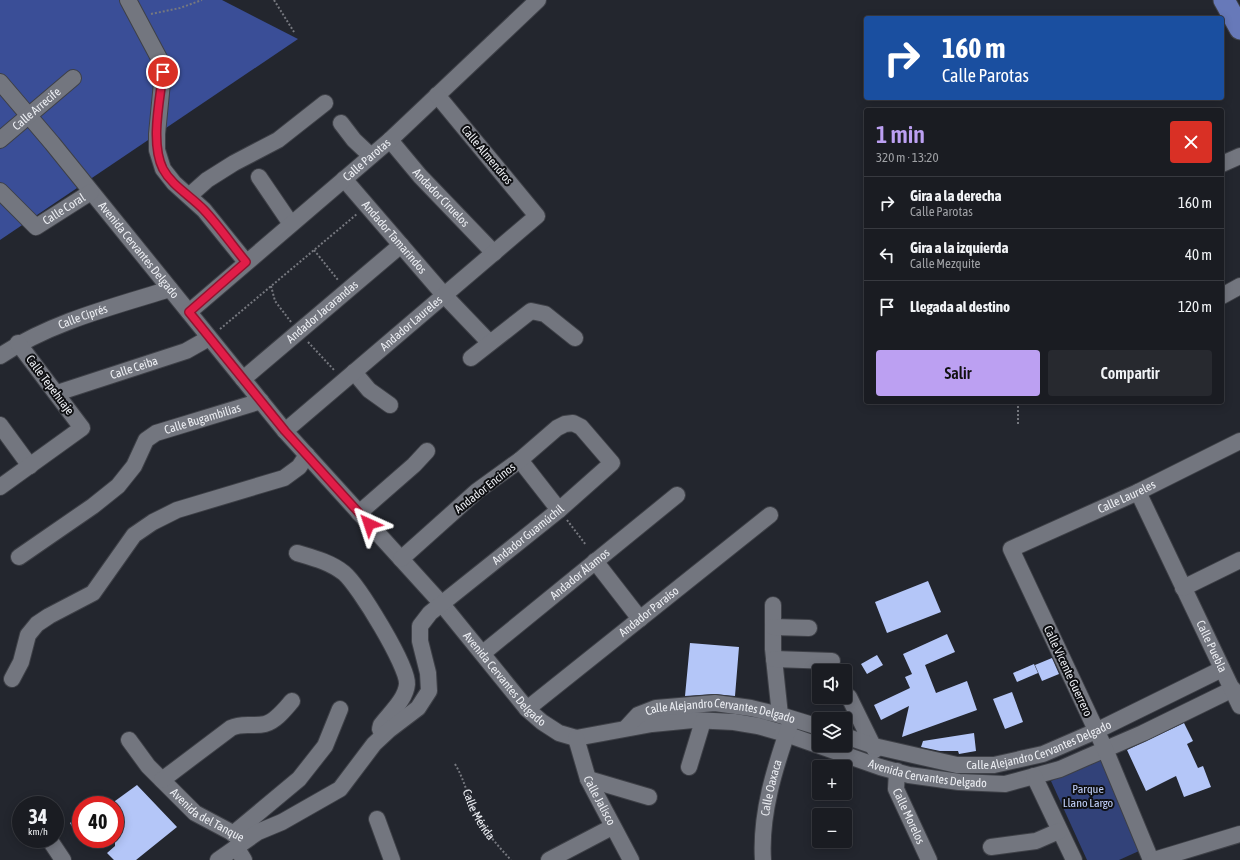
<!DOCTYPE html>
<html lang="es">
<meta charset="utf-8">
<style>
body{margin:0;font-family:"Asap Condensed",sans-serif;background:#27292f;color:#f1f3f6;height:100vh;display:flex;flex-direction:column;font-size:15px;white-space:nowrap}
*{box-sizing:border-box;margin:0}
p{font-size:13px;color:#9fa1a5}
.icon{flex:none;width:22px;height:22px;fill:none;stroke:currentColor;stroke-width:2;stroke-linecap:round;stroke-linejoin:round}
.map{position:relative;flex:1;overflow:hidden}
.drawer{position:absolute;left:864px;top:108px;width:360px;height:296px;display:flex;flex-direction:column;background:#1a1c22;border-radius:4px;box-shadow:0 2px 10px #0003,0 0 0 1px #383a40}
.drawer>*{flex:none}
.guide{position:absolute;left:864px;top:16px;width:360px;height:84px;border-radius:4px;box-shadow:0 2px 10px #0003,0 0 0 1px #383a40;background:#1a4fa0;color:#fff;overflow:hidden}
.fabs{position:absolute;left:812px;top:664px;display:grid;gap:8px}
.fabs a{display:grid;place-items:center;width:40px;height:40px;border-radius:4px;background:#1a1c22;box-shadow:0 2px 10px #0003,0 0 0 1px #383a40;font-size:20px}
.speed{position:absolute;left:12px;top:796px;display:flex;gap:8px;font-size:20px;font-weight:700;text-align:center}
.speed>*{display:grid;place-content:center;width:52px;height:52px;border-radius:50%;background:#1a1c22;box-shadow:0 2px 10px #0003,0 0 0 1px #383a40;line-height:1}
.speed small{font-size:10px;font-weight:400}
.speed .limit{border:6px solid #d22;background:#fff;color:#111}
.pin{position:absolute;display:grid;place-items:center;width:34px;height:34px;color:#fff;margin:-17px;border:2px solid #fff;border-radius:50%;box-shadow:0 1px 4px #0007}
.me{position:absolute;width:44px;margin:-22px;rotate:318deg;stroke-linejoin:round;filter:drop-shadow(0 0 3px #0008)}
.turn{display:flex;align-items:center;gap:14px;height:84px;padding:0 12px;font-size:18px}
.turn .icon{width:52px;height:52px;stroke-width:2.5}
.turn b{display:block;font-size:28px;line-height:34px}
.round{display:grid;place-items:center;flex:none;width:42px;height:42px;border-radius:4px;background:#27292f}
.head{display:flex;align-items:center;justify-content:space-between;height:68px;padding:0 12px}
h1{font-size:24px;font-weight:600;line-height:30px;color:#bca0f2}
.action{display:flex;gap:8px;margin-top:auto;padding:8px 12px}
.action a{flex:1;height:46px;border-radius:4px;background:#bca0f2;color:#111;font-size:16px;font-weight:600;line-height:46px;text-align:center}
.action a+a{background:#27292f;color:#f1f3f6}
ul{padding:0;list-style:none}
li{display:flex;align-items:center;gap:12px;height:52px;padding:0 12px;border-top:1px solid #383a40}
li div{flex:1}
li b{display:block;font-size:15px}
li em{font-style:normal}
.map>svg:first-child{display:block}
.green{fill:#324279}
.forest{fill:#3a4e97}
.building{fill:#b4c6f8}
.lines{fill:none;stroke-linecap:round;stroke-linejoin:round}
.minor-casing{stroke:#3e4047;stroke-width:18}
.major-casing{stroke:#3e4047;stroke-width:23}
.path{stroke:#76787f;stroke-width:2;stroke-dasharray:2 2;stroke-linecap:butt}
.minor{stroke:#73767f;stroke-width:16}
.major{stroke:#6779b9;stroke-width:21}
.route-casing{stroke:#92132f;stroke-width:10}
.route{stroke:#e11d48;stroke-width:7}
.labels{text-anchor:middle;stroke-width:4;stroke-linejoin:round;paint-order:stroke}
.street-label{font-size:12px;fill:#eceef3;stroke:#0e0f12}
.park-label{font-size:12px;fill:#c2d1fb;stroke:#0e0f12}
</style>
<div class="map">
<svg width="1240" height="860" viewBox="0 0 1240 860">
<rect width="100%" height="100%" fill="#23262e"/>
<path class="green" d="M 1104,758 L 1139,851 L 1119,860 L 1087,860 L 1051,781 Z"/>
<path class="forest" d="M 0,0 L 222,0 L 298,39 L 0,240 Z"/>
<path class="building" d="M 928,581 L 941,612 L 887,633 L 875,602 Z
M 947,634 L 955,652 L 925,665 L 936,693 L 967,681 L 977,710 L 902,737 L 909,706 L 881,720 L 874,705 L 910,688 L 905,677 L 912,674 L 903,654 Z
M 690,643 L 739,647 L 735,696 L 714,694 L 685,696 Z
M 877,655 L 883,665 L 867,674 L 861,664 Z
M 1052,658 L 1059,674 L 1042,681 L 1035,665 Z
M 1034,664 L 1038,673 L 1017,682 L 1013,673 Z
M 1012,692 L 1023,722 L 1005,729 L 993,699 Z
M 1184,723 L 1193,741 L 1187,744 L 1198,768 L 1203,766 L 1211,787 L 1184,797 L 1176,776 L 1146,791 L 1127,750 Z
M 974,733 L 976,751 L 959,754 L 958,751 L 940,751 L 921,747 L 923,741 Z
M 137,785 L 177,827 L 136,860 L 114,860 L 107,853 L 115,846 L 115,801 Z
M 81,814 L 81,842 L 70,823 Z"/>
<g class="lines">
<defs>
<g id="minor">
<path d="M 128,0 L 160,60 L 163,72 L 157,134 L 157,150 L 163,169 L 174,183 L 204,210 L 246,262"/>
<path id="s2" d="M 0,82 L 52,143 L 285,431 L 441,603 L 527,709 L 542,722 L 559,733 L 576,738 L 652,724 L 693,720 L 734,722 L 758,726 L 786,734 L 880,767 L 909,775 L 959,782 L 1005,784 L 1060,769 L 1085,758 L 1143,733 L 1233,689"/>
<path d="M 341,123 L 354,140 L 371,156"/>
<path id="s3" d="M 0,140 L 73,78"/>
<path id="s4" d="M 390,140 L 420,176 L 494,253"/>
<path d="M 1222,164 L 1240,156"/>
<path d="M 259,177 L 291,224"/>
<path id="s5" d="M 344,179 L 444,295 L 489,342"/>
<path id="s6" d="M 0,191 L 36,227 L 91,192"/>
<path d="M 189,196 L 207,180 L 234,163 L 278,140 L 325,103"/>
<path d="M 1222,296 L 1240,286"/>
<path id="s7" d="M 189,312 L 390,140 L 538,0"/>
<path id="s8" d="M 0,356 C 51,322 112,307 170,289"/>
<path d="M 471,358 L 531,311 L 545,314 L 575,338"/>
<path d="M 354,372 L 369,390 L 390,405"/>
<path id="s9" d="M 243,379 L 401,245"/>
<path id="s10" d="M 57,393 L 186,351 L 209,338"/>
<path d="M 0,425 L 30,466"/>
<path id="s11" d="M 285,431 L 537,216 L 437,95"/>
<path d="M 520,460 L 559,510"/>
<path d="M 0,487 L 82,428 L 18,343"/>
<path id="s12" d="M 1138,492 L 1240,706"/>
<path d="M 359,513 L 414,465 L 427,451"/>
<path d="M 297,553 C 314,558 330,562 344,573 C 359,586 408,666 407,684 C 406,699 390,713 381,725 L 380,729 L 383,735"/>
<path id="s13" d="M 19,557 L 93,506 L 118,486 L 134,466 L 146,440 L 156,433 L 261,401"/>
<path d="M 595,561 L 640,619"/>
<path d="M 1183,588 L 1240,560"/>
<path d="M 773,605 L 773,649 L 780,715"/>
<path d="M 773,627 L 809,628"/>
<path id="s14" d="M 483,653 L 677,495"/>
<path d="M 774,659 L 832,661"/>
<path d="M 12,679 L 21,662 L 28,635 L 37,624 L 49,616 L 93,593 L 134,535 L 153,522 L 177,510 L 284,478 L 299,467 L 307,455"/>
<path d="M 849,697 L 875,750"/>
<path id="s15" d="M 527,709 L 770,515"/>
<path id="s16" d="M 626,728 L 638,715 L 656,708 L 715,703 L 751,708 L 780,715 L 819,727"/>
<path id="s17" d="M 845,736 L 874,746 L 957,765 L 994,765 L 1043,754 L 1096,731 L 1222,669"/>
<path id="s18" d="M 576,738 L 588,779 L 631,860"/>
<path id="s19" d="M 129,740 L 148,766 L 195,813 L 242,838"/>
<path d="M 689,767 L 703,721"/>
<path id="s20" d="M 897,771 L 896,789 L 929,860"/>
<path d="M 1034,776 L 1074,860"/>
<path d="M 588,779 L 649,797"/>
<path d="M 162,780 L 231,728 C 243,722 253,727 265,724 C 276,721 285,709 292,701"/>
<path d="M 377,819 L 392,860"/>
<path d="M 233,834 L 299,779 L 325,746 L 340,709"/>
<path d="M 49,839 L 63,860"/>
<path d="M 236,847 L 244,860"/>
<path d="M 991,847 L 1036,841 L 1059,831"/>
<path id="s21" d="M 218,860 L 258,832 L 282,822 L 340,789 L 374,744 L 389,730 L 418,708 L 429,691 L 428,673 L 420,641 L 420,626 L 430,613 L 559,510 L 612,463 L 581,427 L 573,423 L 565,424 L 557,428 L 520,460 L 477,491 L 401,559"/>
<path d="M 549,860 L 612,827"/>
<path id="s22" d="M 763,860 C 760,814 775,767 790,724"/>
<path id="s23" d="M 1151,860 L 1105,749 L 1011,549 L 1138,492 L 1240,441"/>
<path d="M 1154,860 L 1240,834"/>
</g>
<path id="major" d="M 1224,0 L 1240,29"/>
</defs>
<use href="#minor" class="minor-casing"/>
<use href="#major" class="major-casing"/>
<g class="path">
<path d="M 274,0 L 294,32"/>
<path d="M 151,14 L 180,8 L 202,0"/>
<path d="M 314,250 L 338,280"/>
<path d="M 271,286 L 275,301 L 291,322"/>
<path d="M 220,329 L 357,214"/>
<path d="M 308,342 L 335,371"/>
<path d="M 1018,402 L 1018,425"/>
<path d="M 567,520 L 586,545"/>
<path id="s1" d="M 455,764 C 464,779 467,794 474,810 C 483,829 497,845 511,860"/>
</g>
<use href="#minor" class="minor"/>
<use href="#major" class="major"/>
</g>
<g class="lines">
<defs>
<path id="route" d="M 163,72 C 160,100 150,143 163,169 C 172,186 191,196 204,210 C 219,226 232,245 246,262 L 189,312 L 285,431 L 369,524"/>
</defs>
<use href="#route" class="route-casing"/>
<use href="#route" class="route"/>
</g>
<g class="labels">
<g class="street-label">
<text dy="4" stroke="none"><textPath href="#s3" startOffset="48">Calle Arrecife</textPath></text>
<text transform="translate(487 155) rotate(50)" y="4">Calle Almendros</text>
<text dy="4" stroke="none"><textPath href="#s7" startOffset="234">Calle Parotas</textPath></text>
<text dy="4" stroke="none"><textPath href="#s4" startOffset="77">Andador Ciruelos</textPath></text>
<text dy="4" stroke="none"><textPath href="#s6" startOffset="84">Calle Coral</textPath></text>
<text dy="4" stroke="none"><textPath href="#s5" startOffset="77">Andador Tamarindos</textPath></text>
<text dy="4" stroke="none"><textPath href="#s2" startOffset="218">Avenida Cervantes Delgado</textPath></text>
<text dy="4" stroke="none"><textPath href="#s9" startOffset="104">Andador Jacarandas</textPath></text>
<text dy="4" stroke="none"><textPath href="#s8" startOffset="92">Calle Ciprés</textPath></text>
<text dy="4" stroke="none"><textPath href="#s11" startOffset="166">Andador Laureles</textPath></text>
<text dy="4" stroke="none"><textPath href="#s10" startOffset="81">Calle Ceiba</textPath></text>
<text transform="translate(50 385) rotate(53)" y="4">Calle Tepehuaje</text>
<text dy="4" stroke="none"><textPath href="#s13" startOffset="237">Calle Bugambilias</textPath></text>
<text transform="translate(485 488) rotate(-38)" y="4">Andador Encinos</text>
<text dy="4" stroke="none"><textPath href="#s23" startOffset="468">Calle Laureles</textPath></text>
<text dy="4" stroke="none"><textPath href="#s21" startOffset="483">Andador Guamúchil</textPath></text>
<text dy="4" stroke="none"><textPath href="#s14" startOffset="125">Andador Álamos</textPath></text>
<text dy="4" stroke="none"><textPath href="#s15" startOffset="156">Andador Paraíso</textPath></text>
<text dy="4" stroke="none"><textPath href="#s12" startOffset="171">Calle Puebla</textPath></text>
<text transform="translate(1068 671) rotate(65)" y="4">Calle Vicente Guerrero</text>
<text dy="4" stroke="none"><textPath href="#s2" startOffset="782">Avenida Cervantes Delgado</textPath></text>
<text dy="4" stroke="none"><textPath href="#s16" startOffset="102">Calle Alejandro Cervantes Delgado</textPath></text>
<text dy="4" stroke="none"><textPath href="#s17" startOffset="201">Calle Alejandro Cervantes Delgado</textPath></text>
<text dy="4" stroke="none"><textPath href="#s2" startOffset="1238">Avenida Cervantes Delgado</textPath></text>
<text dy="4" stroke="none"><textPath href="#s22" startOffset="73">Calle Oaxaca</textPath></text>
<text dy="4" stroke="none"><textPath href="#s18" startOffset="67">Calle Jalisco</textPath></text>
<text dy="4" stroke="none"><textPath href="#s19" startOffset="110">Avenida del Tanque</textPath></text>
<text dy="4" stroke="none"><textPath href="#s1" startOffset="56">Calle Mérida</textPath></text>
<text dy="4" stroke="none"><textPath href="#s20" startOffset="48">Calle Morelos</textPath></text>
</g>
<g class="park-label">
<text x="1088" y="793">Parque<tspan x="1088" dy="14">Llano Largo</tspan></text>
</g>
</g>
</svg>
<div class="fabs">
<a><svg class="icon" aria-label="sound" viewBox="0 0 24 24"><path d="M4 9h4l5-4v14l-5-4H4zM17 9q2 3 0 6"/></svg></a>
<a><svg class="icon" aria-label="layers" viewBox="0 0 24 24"><path d="M12 4l9 5-9 5-9-5zM3 14l9 5 9-5"/></svg></a>
<a>+</a>
<a>−</a>
</div>
<div class="speed"><div>34<small>km/h</small></div><div class="limit">40</div></div>
<div class="pin" style="left:163px;top:72px;background:#d93025"><svg class="icon" aria-label="arrive" viewBox="0 0 24 24"><path d="M6 21V4h12l-3 4 3 4H6"/></svg></div>
<svg class="me" style="left:369px;top:524px" viewBox="-20 -20 40 40"><path d="M0-17L14 15 0 8-14 15z" fill="#e11d48" stroke="#fff" stroke-width="4"/></svg>
<div class="guide">
<div class="turn"><svg class="icon" aria-label="right" viewBox="0 0 24 24"><path d="M7 20v-9h11M14 6l5 5-5 5"/></svg><div><b>160 m</b>Calle Parotas</div></div>
</div>
<section class="drawer">
<div class="head"><div><h1>1 min</h1><p>320 m · 13:20</p></div><a class="round" style="background:#d93025;color:#fff"><svg class="icon" aria-label="close" viewBox="0 0 24 24"><path d="M6 6l12 12M18 6L6 18"/></svg></a></div>
<ul>
<li><svg class="icon" aria-label="right" viewBox="0 0 24 24"><path d="M7 20v-9h11M14 6l5 5-5 5"/></svg><div><b>Gira a la derecha</b><p>Calle Parotas</p></div><em>160 m</em></li>
<li><svg class="icon" aria-label="left" viewBox="0 0 24 24"><path d="M17 20v-9H6M10 6l-5 5 5 5"/></svg><div><b>Gira a la izquierda</b><p>Calle Mezquite</p></div><em>40 m</em></li>
<li><svg class="icon" aria-label="arrive" viewBox="0 0 24 24"><path d="M6 21V4h12l-3 4 3 4H6"/></svg><div><b>Llegada al destino</b></div><em>120 m</em></li>
</ul>
<div class="action"><a>Salir</a><a>Compartir</a></div>
</section>
</div>
